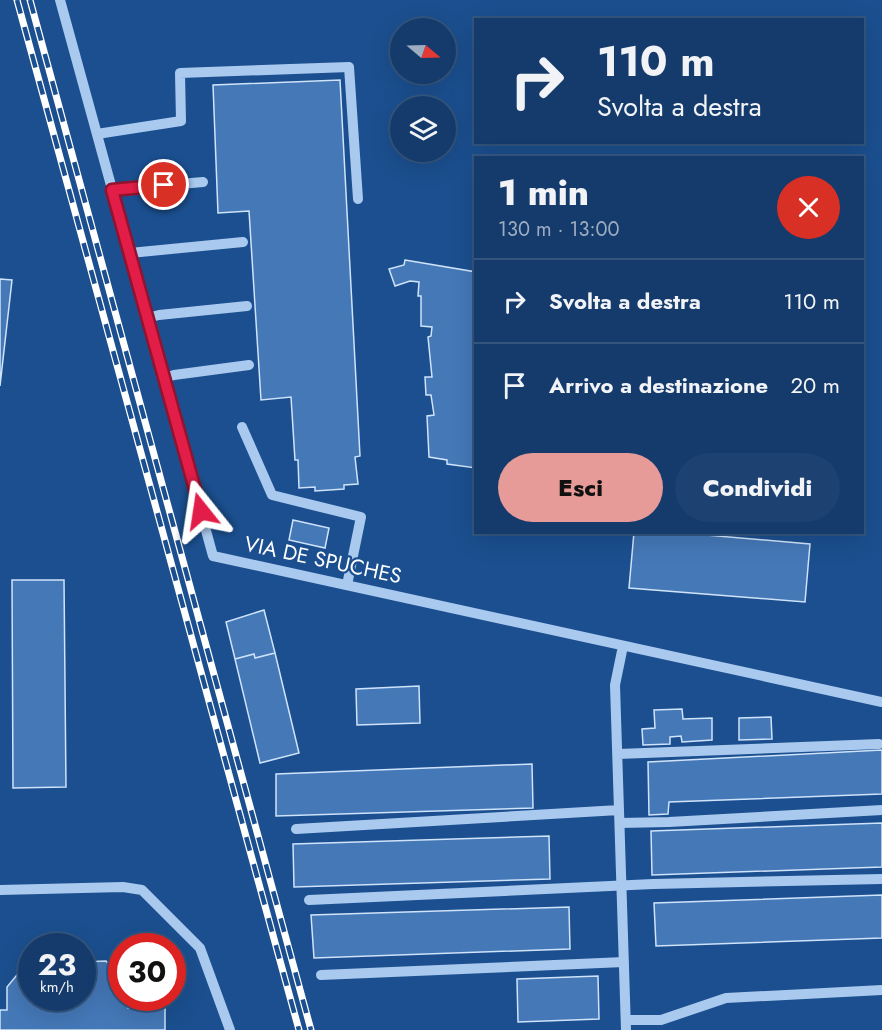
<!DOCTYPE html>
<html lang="it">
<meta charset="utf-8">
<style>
body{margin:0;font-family:Jost,sans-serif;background:#1d4271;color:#f1f3f6;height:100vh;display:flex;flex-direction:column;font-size:22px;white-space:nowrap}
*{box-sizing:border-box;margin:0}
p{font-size:20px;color:#9dadc1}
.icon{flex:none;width:33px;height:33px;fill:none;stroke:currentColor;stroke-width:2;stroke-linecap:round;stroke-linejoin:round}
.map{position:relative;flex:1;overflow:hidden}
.sheet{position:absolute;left:474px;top:156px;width:390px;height:378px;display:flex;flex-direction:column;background:#143b6b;border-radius:0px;box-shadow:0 6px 24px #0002,0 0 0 2px #33557e}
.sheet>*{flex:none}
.hud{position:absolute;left:474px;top:18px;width:390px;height:126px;border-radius:0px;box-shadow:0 6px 24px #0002,0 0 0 2px #33557e;background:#143b6b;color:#f1f3f6;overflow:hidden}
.needle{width:39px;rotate:109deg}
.tools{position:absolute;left:390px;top:18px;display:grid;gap:12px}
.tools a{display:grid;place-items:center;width:66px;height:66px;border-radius:50%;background:#143b6b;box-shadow:0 6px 24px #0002,0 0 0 2px #33557e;font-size:30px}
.speed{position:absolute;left:18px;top:933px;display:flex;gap:12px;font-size:30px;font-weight:700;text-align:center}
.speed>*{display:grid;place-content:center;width:78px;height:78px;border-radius:50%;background:#143b6b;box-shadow:0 6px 24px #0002,0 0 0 2px #33557e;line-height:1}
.speed small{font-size:15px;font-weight:400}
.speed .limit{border:9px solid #d22;background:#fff;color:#111}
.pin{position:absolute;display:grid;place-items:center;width:51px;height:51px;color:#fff;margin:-26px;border:3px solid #fff;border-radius:50%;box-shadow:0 2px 6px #0007}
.me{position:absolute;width:66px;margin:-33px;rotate:345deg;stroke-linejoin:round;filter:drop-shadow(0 0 4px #0008)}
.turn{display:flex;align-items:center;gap:21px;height:126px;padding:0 24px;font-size:27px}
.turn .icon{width:78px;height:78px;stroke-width:2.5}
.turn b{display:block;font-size:42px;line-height:51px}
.round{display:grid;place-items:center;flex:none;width:63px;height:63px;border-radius:32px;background:#1d4271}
.summary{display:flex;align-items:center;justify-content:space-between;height:102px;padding:0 24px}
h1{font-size:36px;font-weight:800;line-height:45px}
.button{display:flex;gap:12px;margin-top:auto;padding:12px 24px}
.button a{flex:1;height:69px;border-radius:36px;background:#e69b98;color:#111;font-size:24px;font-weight:800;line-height:69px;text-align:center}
.button a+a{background:#1d4271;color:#f1f3f6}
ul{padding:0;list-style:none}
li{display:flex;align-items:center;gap:18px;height:84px;padding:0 24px;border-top:2px solid #33557e}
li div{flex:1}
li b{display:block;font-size:22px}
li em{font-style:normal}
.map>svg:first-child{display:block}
.building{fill:#4478b7;stroke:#cfe3fa;stroke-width:1.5}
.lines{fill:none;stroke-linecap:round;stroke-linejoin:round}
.minor{stroke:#a9c9ee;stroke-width:10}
.rail-casing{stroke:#fff;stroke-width:7}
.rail{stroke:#1b4f8f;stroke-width:4.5;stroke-dasharray:14;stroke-linecap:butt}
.route-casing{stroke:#92132f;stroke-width:15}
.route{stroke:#e11d48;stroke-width:10}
.labels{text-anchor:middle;stroke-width:4.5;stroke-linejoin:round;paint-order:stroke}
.street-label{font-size:21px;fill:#fff;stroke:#1b4f8f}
</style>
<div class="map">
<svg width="882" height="1030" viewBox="0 0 882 1030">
<rect width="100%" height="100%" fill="#1b4f8f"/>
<path class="building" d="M 340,80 L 360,456 L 355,457 L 358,484 L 344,485 L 344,489 L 315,491 L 315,487 L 299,488 L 298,460 L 295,460 L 291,397 L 261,400 L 249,211 L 218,213 L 213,85 Z
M 405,260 L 476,272 L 476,468 L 447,464 L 447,460 L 429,457 L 427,416 L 434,415 L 431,395 L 426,395 L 425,377 L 432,377 L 428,337 L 431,336 L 432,327 L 421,326 L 421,296 L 418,296 L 419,282 L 410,281 L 395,286 L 389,269 L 404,265 Z
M 0,279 L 12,280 L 0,386 Z
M 293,520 L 329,528 L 325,548 L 289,540 Z
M 634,532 L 671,532 L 810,544 L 805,602 L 629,588 Z
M 12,580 L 64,580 L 66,787 L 13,788 Z
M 264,610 L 275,653 L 255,658 L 254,654 L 235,659 L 226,622 Z
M 275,653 L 299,753 L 260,763 L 235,659 L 254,654 L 255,658 Z
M 419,686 L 420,723 L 357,725 L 356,689 Z
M 682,709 L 683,719 L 712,718 L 712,740 L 682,742 L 681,736 L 670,737 L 670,744 L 643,745 L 642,729 L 655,728 L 654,710 Z
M 771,717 L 772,739 L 739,740 L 739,718 Z
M 882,750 L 882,794 L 669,802 L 668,814 L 649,815 L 648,762 Z
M 532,764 L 533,808 L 276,816 L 276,774 Z
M 882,823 L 882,867 L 652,875 L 651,831 Z
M 549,836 L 550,879 L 294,887 L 293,844 Z
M 882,895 L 882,938 L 656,946 L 654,903 Z
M 569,907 L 570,949 L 314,958 L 311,915 Z
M 106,961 L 122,980 L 122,998 L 126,998 L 128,1008 L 165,1007 L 165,1030 L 0,1030 L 0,1010 L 7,1010 L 7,987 L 26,964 L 32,963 L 32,998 L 82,998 L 82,962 Z
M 598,976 L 599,1019 L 518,1022 L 517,979 Z"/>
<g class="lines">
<path class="minor" d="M 60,0 L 213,556 L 882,702
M 97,134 L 181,121 L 180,73 L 349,67 L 358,199
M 112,190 L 203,182
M 130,253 L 243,242
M 147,318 L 159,315 L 247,306
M 164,378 L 174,375 L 249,365
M 242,427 L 272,495 L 361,517 L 347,585
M 623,646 L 615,685 L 626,1030
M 618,754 L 879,744
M 620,823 L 669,822 L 882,810
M 296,829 L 619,810
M 0,890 L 123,887 L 142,890 L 200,948 L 230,1030
M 309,900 L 653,884 L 882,879
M 321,975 L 624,962
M 626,1020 L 661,1020 L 726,998 L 882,990"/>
<defs>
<path id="rail" d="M 17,0 L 299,1030
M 30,0 L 311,1030"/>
</defs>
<use href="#rail" class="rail-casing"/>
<use href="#rail" class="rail"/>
</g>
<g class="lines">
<defs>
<path id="route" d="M 164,185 L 112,190 L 201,511"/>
</defs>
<use href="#route" class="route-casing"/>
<use href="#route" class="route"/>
</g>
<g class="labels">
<g class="street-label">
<text transform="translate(323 560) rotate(12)" y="7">VIA DE SPUCHES</text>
</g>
</g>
</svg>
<div class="tools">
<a><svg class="needle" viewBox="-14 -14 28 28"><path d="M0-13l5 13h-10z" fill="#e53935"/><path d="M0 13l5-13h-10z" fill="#9dadc1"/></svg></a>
<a><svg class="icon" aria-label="layers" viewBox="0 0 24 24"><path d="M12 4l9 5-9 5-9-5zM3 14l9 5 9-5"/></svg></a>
</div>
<div class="speed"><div>23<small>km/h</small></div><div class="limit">30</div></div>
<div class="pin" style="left:164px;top:185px;background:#d93025"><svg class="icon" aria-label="arrive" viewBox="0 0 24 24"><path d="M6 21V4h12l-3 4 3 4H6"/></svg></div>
<svg class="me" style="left:201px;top:511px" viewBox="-20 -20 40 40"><path d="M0-17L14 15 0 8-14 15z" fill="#e11d48" stroke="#fff" stroke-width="4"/></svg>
<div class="hud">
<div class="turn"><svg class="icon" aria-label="right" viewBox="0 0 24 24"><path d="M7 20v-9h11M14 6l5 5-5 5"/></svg><div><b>110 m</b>Svolta a destra</div></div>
</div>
<section class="sheet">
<div class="summary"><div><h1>1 min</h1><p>130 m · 13:00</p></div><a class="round" style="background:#d93025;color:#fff"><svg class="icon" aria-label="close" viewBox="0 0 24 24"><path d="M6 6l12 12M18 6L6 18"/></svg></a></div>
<ul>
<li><svg class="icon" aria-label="right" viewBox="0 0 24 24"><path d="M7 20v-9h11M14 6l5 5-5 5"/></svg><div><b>Svolta a destra</b></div><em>110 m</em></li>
<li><svg class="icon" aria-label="arrive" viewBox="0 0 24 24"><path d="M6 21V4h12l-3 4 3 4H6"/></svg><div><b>Arrivo a destinazione</b></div><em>20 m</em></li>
</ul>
<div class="button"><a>Esci</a><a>Condividi</a></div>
</section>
</div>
